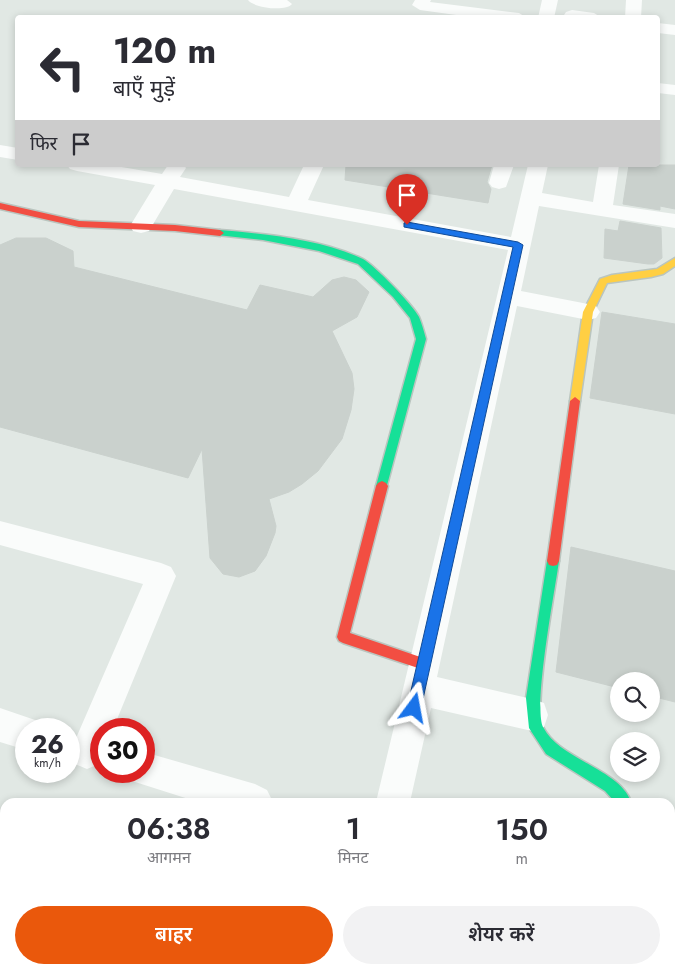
<!DOCTYPE html>
<html lang="hi">
<meta charset="utf-8">
<style>
body{margin:0;font-family:Jost,"Noto Sans Devanagari",sans-serif;background:#f2f2f3;color:#2b2b33;height:100vh;display:flex;flex-direction:column;font-size:19px;white-space:nowrap}
*{box-sizing:border-box;margin:0}
p{font-size:16px;color:#7c7c81}
.icon{flex:none;width:28px;height:28px;fill:none;stroke:currentColor;stroke-width:2;stroke-linecap:round;stroke-linejoin:round}
.map{position:relative;flex:1;overflow:hidden}
.drawer{position:absolute;left:0px;top:798px;width:675px;height:176px;display:flex;flex-direction:column;background:#fff;border-radius:15px 15px 0 0;box-shadow:0 2px 8px #0003}
.drawer>*{flex:none}
.hud{position:absolute;left:15px;top:15px;width:645px;height:152px;border-radius:5px;box-shadow:0 2px 8px #0003;background:#fff;color:#2b2b33;overflow:hidden}
.fabs{position:absolute;left:610px;top:672px;display:grid;gap:10px}
.fabs a{display:grid;place-items:center;width:50px;height:50px;border-radius:50%;background:#fff;box-shadow:0 2px 8px #0003;font-size:25px}
.speed{position:absolute;left:15px;top:718px;display:flex;gap:10px;font-size:25px;font-weight:700;text-align:center}
.speed>*{display:grid;place-content:center;width:65px;height:65px;border-radius:50%;background:#fff;box-shadow:0 2px 8px #0003;line-height:1}
.speed small{font-size:12px;font-weight:400}
.speed .limit{border:8px solid #d22;background:#fff;color:#111}
.pin{position:absolute;display:grid;place-items:center;width:42px;height:42px;color:#fff;margin:-51px -21px;border-radius:50% 50% 50% 0;rotate:-45deg;box-shadow:0 0 5px #0007}
.pin .icon{rotate:45deg}
.me{position:absolute;width:55px;margin:-28px;rotate:13deg;stroke-linejoin:round;filter:drop-shadow(0 0 4px #0008)}
.turn{display:flex;align-items:center;gap:18px;height:105px;padding:0 15px;font-size:22px}
.turn .icon{width:65px;height:65px;stroke-width:2.5}
.turn b{display:block;font-size:35px;line-height:42px}
.then{display:flex;align-items:center;height:48px;padding:0 15px;background:#0003;gap:10px;font-size:19px}
.eta{display:flex;justify-content:space-evenly;align-items:center;height:85px;text-align:center}
.eta b{font-size:30px;font-weight:600;line-height:35px}
.cta{display:flex;gap:10px;margin-top:auto;padding:10px 15px}
.cta a{flex:1;height:58px;border-radius:30px;background:#ea580c;color:#fff;font-size:20px;font-weight:600;line-height:58px;text-align:center}
.cta a+a{background:#f2f2f3;color:#2b2b33}
.map>svg:first-child{display:block}
.building{fill:#cad1cd;stroke:#cad1cd}
.lines{fill:none;stroke-linecap:round;stroke-linejoin:round}
.fast-casing{stroke:#bac5bf;stroke-width:3}
.slow-casing{stroke:#bac5bf;stroke-width:3}
.jam-casing{stroke:#bac5bf;stroke-width:3}
.street{fill:#fafcfb;fill-rule:evenodd}
.fast{fill:#16e098;fill-rule:evenodd}
.slow{fill:#ffcf43;fill-rule:evenodd}
.jam{fill:#f24e42;fill-rule:evenodd}
.route{fill:#1a73e8;stroke:#114b97}
</style>
<div class="map">
<svg width="675" height="973" viewBox="0 0 675 973">
<rect width="100%" height="100%" fill="#e1e8e4"/>
<path class="building" d="M 346,165 L 492,165 L 487,182 L 491,189 L 488,203 L 345,180 Z
M 629,165 L 675,165 L 675,209 L 660,206 L 660,210 L 623,204 Z
M 620,221 L 661,228 L 662,258 L 654,264 L 648,264 L 604,258 L 605,229 L 618,231 Z
M 16,238 L 46,238 L 73,251 L 74,267 L 247,310 L 260,285 L 313,297 L 332,280 L 344,277 L 356,280 L 369,292 L 357,317 L 332,331 L 352,373 L 354,389 L 351,410 L 342,439 L 318,471 L 302,484 L 289,492 L 269,499 L 276,526 L 275,533 L 266,556 L 255,571 L 239,577 L 223,574 L 210,558 L 202,449 L 188,478 L 0,427 L 0,245 Z
M 602,312 L 675,324 L 675,414 L 590,398 Z
M 571,547 L 675,571 L 675,702 L 651,696 L 651,681 L 619,681 L 619,688 L 556,672 Z"/>
<g class="lines">
<defs>
<path id="fast" d="M 220,230 C 266,234 321,239 363,259 C 374,265 413,305 419,317 C 422,324 424,332 426,339 L 386,489 L 378,489 L 376,486 L 416,339 L 410,318 L 393,297 L 358,264 L 319,251 L 263,240 L 217,235 L 217,231 Z
M 553,556 L 557,557 L 559,561 C 555,590 533,706 543,727 C 552,744 568,752 583,761 C 600,771 625,783 631,802 L 615,802 L 605,791 L 546,754 L 529,728 L 526,698 L 547,561 L 549,557 Z"/>
<path id="slow" d="M 675,258 L 675,266 L 663,274 L 651,277 L 607,283 L 593,312 L 580,401 L 579,404 L 571,404 L 570,401 L 583,312 L 600,279 L 612,275 L 657,269 Z"/>
<path id="jam" d="M 0,203 L 79,221 L 175,225 L 220,230 L 224,233 L 220,236 L 175,231 L 79,227 L 0,209 Z
M 575,397 L 580,401 L 559,561 L 557,565 L 553,566 L 549,565 L 547,561 L 570,401 Z
M 382,481 L 386,483 L 388,486 L 350,633 L 429,660 L 430,664 L 429,668 L 424,670 L 343,643 L 339,641 L 337,637 L 376,486 L 378,483 Z"/>
</defs>
<use href="#fast" class="fast-casing"/>
<use href="#slow" class="slow-casing"/>
<use href="#jam" class="jam-casing"/>
<path class="street" d="M 248,0 L 287,0 L 292,4 C 286,12 254,8 248,0 Z
M 415,0 L 431,0 L 430,2 L 519,13 L 527,18 L 478,18 L 420,10 L 412,5 Z
M 542,0 L 558,0 L 554,18 L 538,18 Z
M 626,0 L 642,0 L 641,18 L 625,18 Z
M 572,10 L 594,13 L 602,18 L 566,18 L 564,15 L 566,12 Z
M 658,23 L 675,25 L 675,35 L 658,33 Z
M 658,83 L 675,85 L 675,95 L 658,93 Z
M 0,145 L 18,148 L 18,160 L 0,157 Z
M 67,165 L 110,165 L 162,174 L 168,165 L 184,165 L 186,168 L 180,177 L 289,197 L 304,165 L 324,165 L 308,200 L 511,237 L 528,165 L 548,165 L 542,193 L 593,202 L 599,165 L 619,165 L 613,205 L 675,214 L 675,228 L 539,206 L 521,291 L 588,304 L 596,306 L 600,312 L 596,318 L 588,320 L 517,306 L 437,677 L 532,699 L 544,703 L 548,715 L 544,727 L 532,731 L 431,708 L 410,802 L 376,802 L 508,250 L 174,189 L 149,231 L 141,233 L 133,231 L 130,226 L 155,185 L 77,171 L 70,169 Z
M 494,165 L 514,165 L 506,187 L 499,189 L 492,187 L 489,183 Z
M 0,521 L 161,563 L 171,567 L 176,576 L 113,729 L 101,729 L 101,758 L 99,764 L 87,769 L 75,764 L 70,752 L 143,584 L 0,545 Z
M 0,708 L 38,721 L 41,729 L 26,729 L 26,750 L 0,742 Z
M 144,752 L 255,784 L 267,790 L 273,802 L 198,802 L 132,781 L 128,771 L 144,771 Z
M 670,893 L 675,895 L 675,934 L 670,932 Z
M 337,969 L 376,969 L 375,973 L 335,973 Z"/>
<use href="#fast" class="fast"/>
<use href="#slow" class="slow"/>
<use href="#jam" class="jam"/>
</g>
<path class="route" d="M 407,222 L 518,242 L 523,245 L 421,708 L 419,713 L 414,715 L 409,713 L 407,708 L 513,247 L 404,227 L 404,223 Z"/>
</svg>
<div class="fabs">
<a><svg class="icon" aria-label="search" viewBox="0 0 24 24"><circle cx="10" cy="10" r="6"/><path d="M15 15l6 6"/></svg></a>
<a><svg class="icon" aria-label="layers" viewBox="0 0 24 24"><path d="M12 4l9 5-9 5-9-5zM3 14l9 5 9-5"/></svg></a>
</div>
<div class="speed"><div>26<small>km/h</small></div><div class="limit">30</div></div>
<div class="pin" style="left:407px;top:225px;background:#d93025"><svg class="icon" aria-label="arrive" viewBox="0 0 24 24"><path d="M6 21V4h12l-3 4 3 4H6"/></svg></div>
<svg class="me" style="left:414px;top:708px" viewBox="-20 -20 40 40"><path d="M0-17L14 15 0 8-14 15z" fill="#1a73e8" stroke="#fff" stroke-width="4"/></svg>
<div class="hud">
<div class="turn"><svg class="icon" aria-label="left" viewBox="0 0 24 24"><path d="M17 20v-9H6M10 6l-5 5 5 5"/></svg><div><b>120 m</b>बाएँ मुड़ें</div></div>
<div class="then">फिर<svg class="icon" aria-label="arrive" viewBox="0 0 24 24"><path d="M6 21V4h12l-3 4 3 4H6"/></svg></div>
</div>
<section class="drawer">
<div class="eta">
<div><b>06:38</b><p>आगमन</p></div>
<div><b>1</b><p>मिनट</p></div>
<div><b>150</b><p>m</p></div>
</div>
<div class="cta"><a>बाहर</a><a>शेयर करें</a></div>
</section>
</div>
